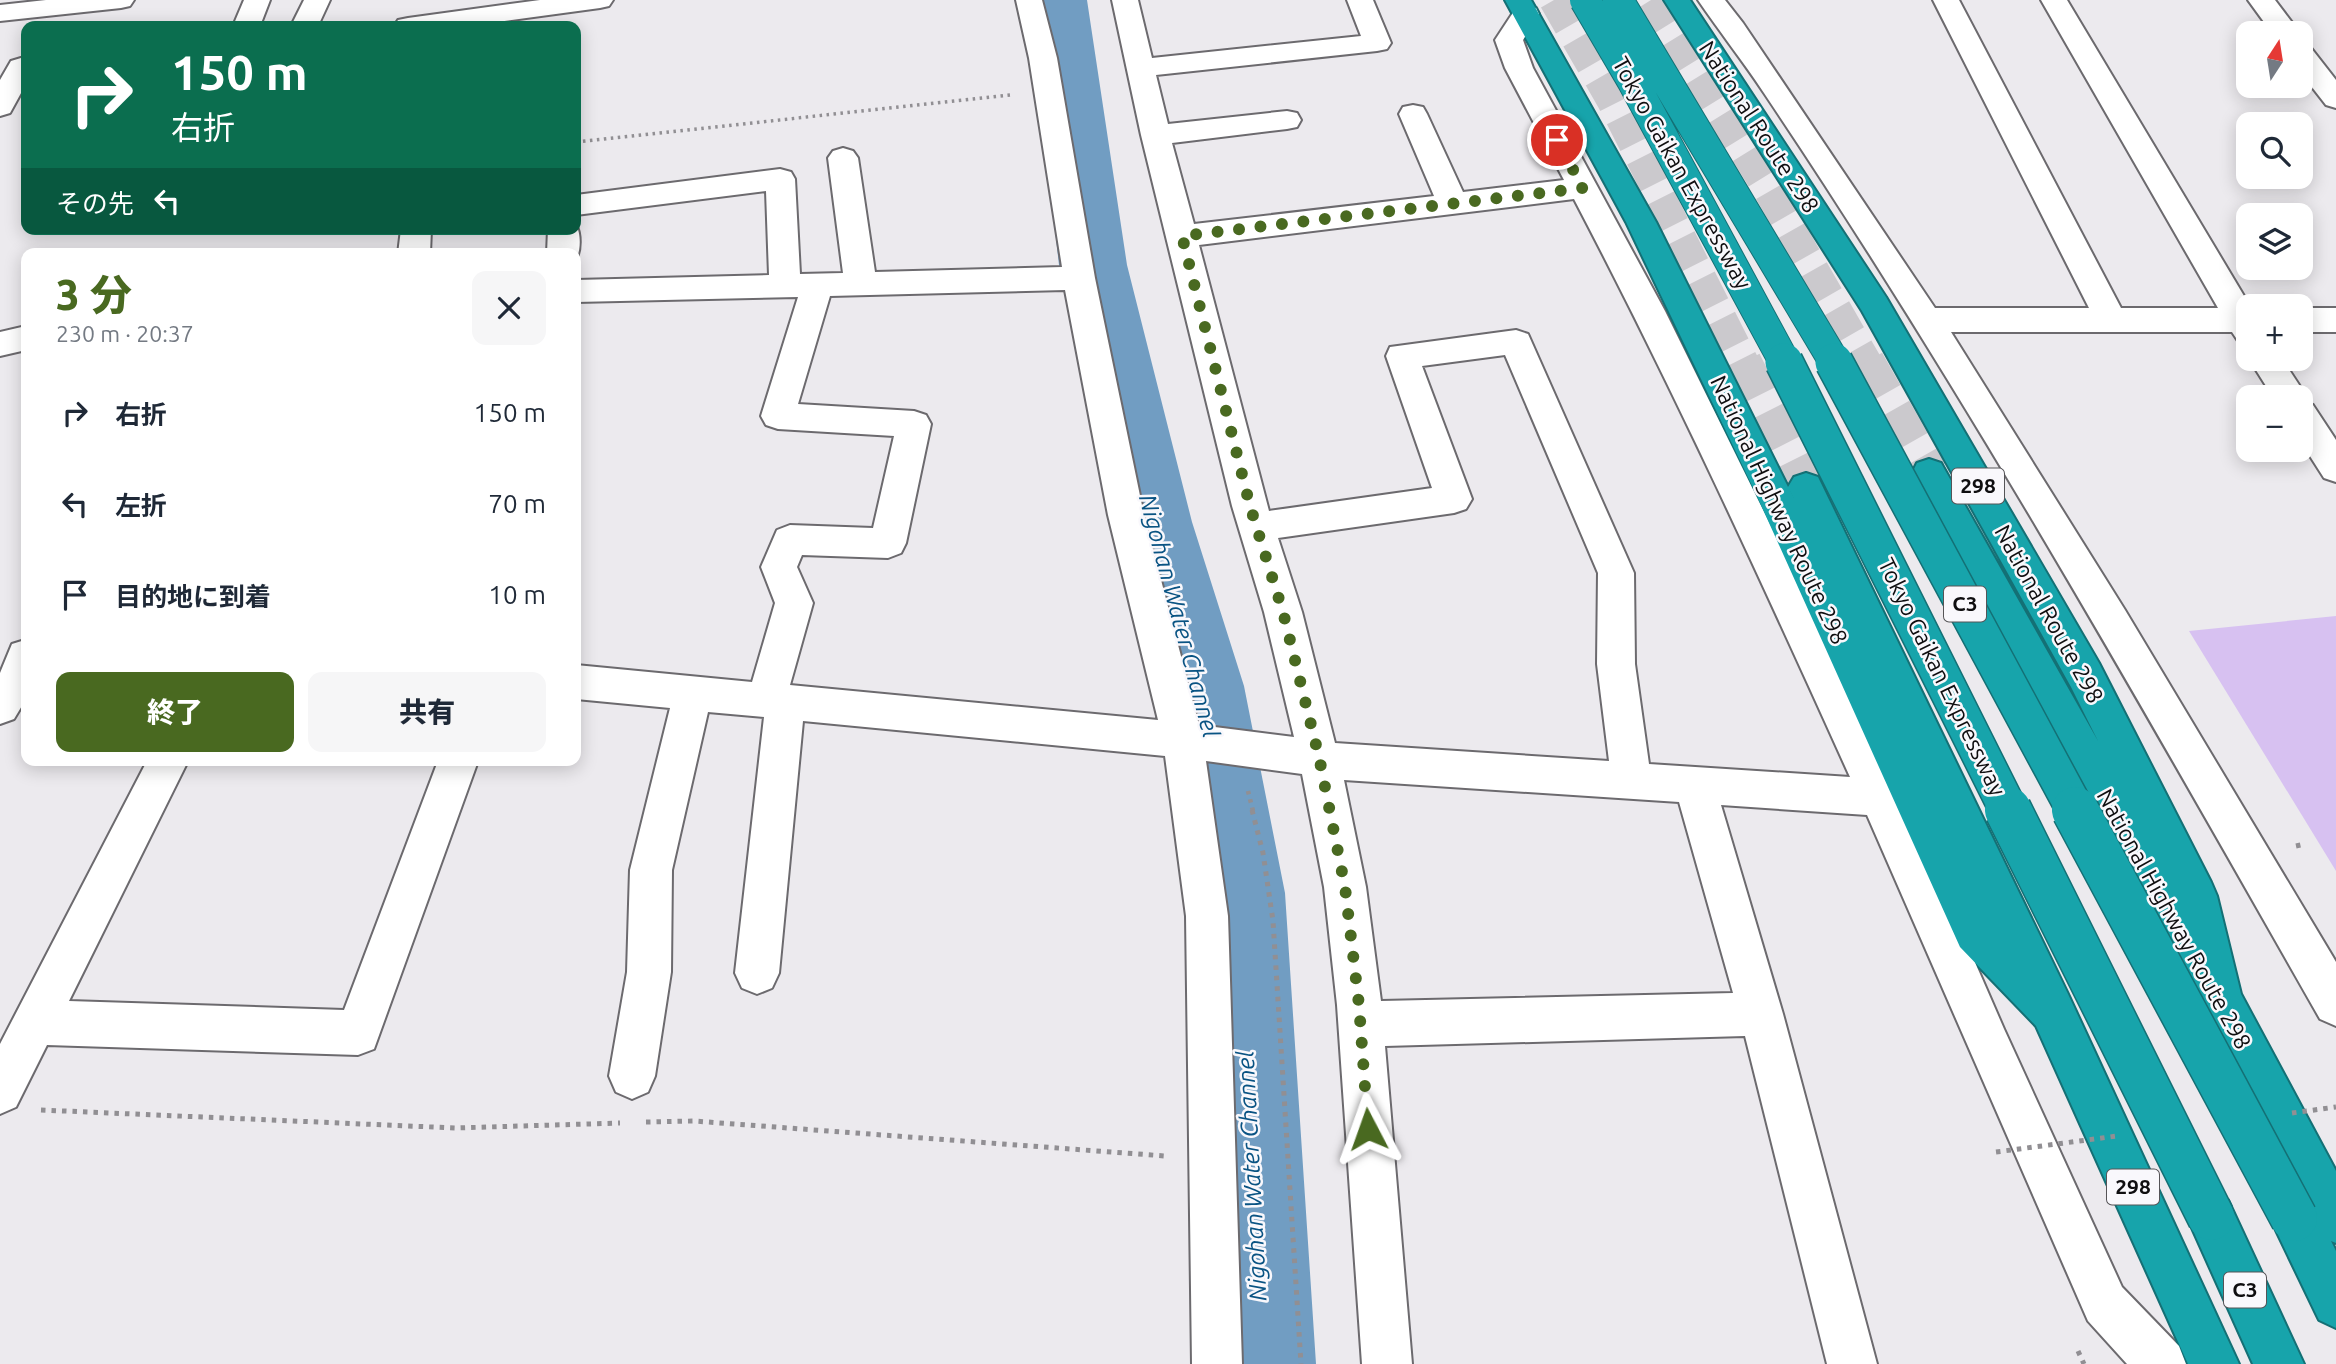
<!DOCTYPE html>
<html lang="ja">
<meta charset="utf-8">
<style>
body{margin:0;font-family:Ubuntu,"Noto Sans JP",sans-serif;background:#f6f6f7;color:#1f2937;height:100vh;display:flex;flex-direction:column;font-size:26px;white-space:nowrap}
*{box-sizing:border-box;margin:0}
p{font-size:23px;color:#747a83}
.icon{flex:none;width:38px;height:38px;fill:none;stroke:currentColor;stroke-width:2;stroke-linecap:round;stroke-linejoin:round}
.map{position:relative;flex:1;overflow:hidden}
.panel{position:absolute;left:21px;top:248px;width:560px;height:518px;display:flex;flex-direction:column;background:#fff;border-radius:14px;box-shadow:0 4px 18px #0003}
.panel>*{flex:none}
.top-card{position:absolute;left:21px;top:21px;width:560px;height:214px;border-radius:14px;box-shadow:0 4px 18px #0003;background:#0b6e4f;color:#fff;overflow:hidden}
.needle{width:46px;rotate:12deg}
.controls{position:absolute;left:2236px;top:21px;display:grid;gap:14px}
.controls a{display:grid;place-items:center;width:77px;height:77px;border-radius:14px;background:#fff;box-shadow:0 4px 18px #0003;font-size:35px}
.pin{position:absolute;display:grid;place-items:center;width:60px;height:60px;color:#fff;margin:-30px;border:4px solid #fff;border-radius:50%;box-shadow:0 2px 7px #0007}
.me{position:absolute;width:77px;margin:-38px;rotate:356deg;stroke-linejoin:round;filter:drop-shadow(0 0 5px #0008)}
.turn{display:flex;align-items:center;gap:24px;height:147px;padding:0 35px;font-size:32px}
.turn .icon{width:91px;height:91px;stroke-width:2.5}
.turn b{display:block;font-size:49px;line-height:60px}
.then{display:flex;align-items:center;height:66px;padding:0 35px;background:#0003;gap:14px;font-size:26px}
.round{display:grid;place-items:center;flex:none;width:74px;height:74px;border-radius:14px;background:#f6f6f7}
.summary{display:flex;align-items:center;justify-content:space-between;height:119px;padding:0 35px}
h1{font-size:42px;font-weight:800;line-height:52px;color:#496920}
.cta{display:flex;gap:14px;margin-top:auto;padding:14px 35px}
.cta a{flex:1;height:80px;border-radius:14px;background:#496920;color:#fff;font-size:28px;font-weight:800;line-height:80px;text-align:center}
.cta a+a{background:#f6f6f7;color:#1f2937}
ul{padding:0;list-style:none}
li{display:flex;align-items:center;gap:21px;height:91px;padding:0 35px}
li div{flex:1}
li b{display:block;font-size:26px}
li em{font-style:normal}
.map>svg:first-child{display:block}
.green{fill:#d7c1f1}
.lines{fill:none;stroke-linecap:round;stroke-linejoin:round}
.river{fill:#719dc2;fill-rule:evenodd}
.highway-tunnel-far1{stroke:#cbc9cd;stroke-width:30;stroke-dasharray:30 15;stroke-linecap:butt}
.highway-tunnel{stroke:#cbc9cd;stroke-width:37;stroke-dasharray:37 18;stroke-linecap:butt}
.minor-casing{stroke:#6c6a6e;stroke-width:4}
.highway-casing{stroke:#147075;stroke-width:4}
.path-far2{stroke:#918f93;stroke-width:3.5;stroke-dasharray:2.5 4.5;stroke-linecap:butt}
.path-far1{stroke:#918f93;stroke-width:4.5;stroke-dasharray:3.5 5;stroke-linecap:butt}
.path{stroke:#918f93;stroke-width:5;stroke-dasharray:4.5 6;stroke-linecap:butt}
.minor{fill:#fff;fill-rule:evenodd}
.highway{fill:#17a4ab;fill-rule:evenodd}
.highway-bridge-far2-casing{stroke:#147075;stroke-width:32;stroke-linecap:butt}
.highway-bridge-far1-casing{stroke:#147075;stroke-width:40;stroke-linecap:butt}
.highway-bridge-casing{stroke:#147075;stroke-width:49;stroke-linecap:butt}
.path-bridge{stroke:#918f93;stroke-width:5;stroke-dasharray:4.5 6;stroke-linecap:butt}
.highway-bridge-far2{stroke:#17a4ab;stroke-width:30}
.highway-bridge-far1{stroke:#17a4ab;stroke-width:37}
.highway-bridge{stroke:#17a4ab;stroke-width:46}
.route{stroke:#496920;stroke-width:12;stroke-dasharray:0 21.6}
.labels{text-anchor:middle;stroke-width:5;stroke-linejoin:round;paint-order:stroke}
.shield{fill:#f9f8fc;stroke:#555457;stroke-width:2}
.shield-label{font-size:21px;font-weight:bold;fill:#0f0e10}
.street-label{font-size:23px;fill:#0f0e10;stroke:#f9f8fc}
.water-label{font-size:24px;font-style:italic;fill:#095383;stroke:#f9f8fc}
</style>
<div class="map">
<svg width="2336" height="1364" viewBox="0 0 2336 1364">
<rect width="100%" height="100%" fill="#eceaee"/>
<path class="green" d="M 2336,616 L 2336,871 L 2189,631 Z"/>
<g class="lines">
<path class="river" d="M 1029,0 L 1087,0 L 1127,265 L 1192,522 L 1244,686 L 1285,893 L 1316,1364 L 1206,1364 L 1193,893 L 1160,686 L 1114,522 L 1059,265 Z"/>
<path class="highway-tunnel-far1" d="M 1554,0 L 1612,101 L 1744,363
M 1651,0 L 1766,186 L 1867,363"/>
<path class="highway-tunnel" d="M 1743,362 L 1806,487
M 1866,362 L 1929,473"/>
<defs>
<path id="minor" d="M 46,0 L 134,0 L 130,6 L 121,8 L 0,21 L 0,5 Z
M 244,0 L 270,0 L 260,26 L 233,26 Z
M 304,0 L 330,0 L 318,26 L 291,26 Z
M 540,0 L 613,0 L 609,6 L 600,8 L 467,26 L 394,26 L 398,20 L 408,18 Z
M 1016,0 L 1042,0 L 1057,58 L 1095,278 L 1144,515 L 1199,725 L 1294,737 L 1264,612 L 1232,506 L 1141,135 L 1112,0 L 1138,0 L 1152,58 L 1361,36 L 1347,0 L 1373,0 L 1391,43 L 1387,49 L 1377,51 L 1156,75 L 1168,124 L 1287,111 L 1297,113 L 1301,120 L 1297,127 L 1287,129 L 1172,143 L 1194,224 L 1434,196 L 1399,114 L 1403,107 L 1413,105 L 1423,107 L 1427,114 L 1463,192 L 1564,180 L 1505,68 L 1495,40 L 1516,8 L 1526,6 L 1536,8 L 1539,14 L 1523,40 L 1533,68 L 1665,311 L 1809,603 L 1940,882 L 2004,1029 L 2122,1287 L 2179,1346 L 2186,1364 L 2127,1364 L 2088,1321 L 1867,815 L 1721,805 L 1783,1014 L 1877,1364 L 1827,1364 L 1745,1036 L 1385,1046 L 1412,1364 L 1362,1364 L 1337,1005 L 1324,887 L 1302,774 L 1206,761 L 1228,916 L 1242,1364 L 1192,1364 L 1186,916 L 1165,756 L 803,721 L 779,973 L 772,988 L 757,994 L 742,988 L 735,973 L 764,717 L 708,712 L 672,870 L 671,972 L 655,1076 L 648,1092 L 632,1099 L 616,1092 L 609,1076 L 627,972 L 630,870 L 670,708 L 576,699 L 576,665 L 752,682 L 775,603 L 761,567 L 777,530 L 790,525 L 873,528 L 894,436 L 778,429 L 766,425 L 761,416 L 798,297 L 576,302 L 576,280 L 769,275 L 766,191 L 576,215 L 576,195 L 780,169 L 791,172 L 795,179 L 800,274 L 843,273 L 828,158 L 833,151 L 843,148 L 853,151 L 858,158 L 875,272 L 1062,267 L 1029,58 ZM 1574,199 C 1673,388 1762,582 1850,777 L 1649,764 L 1635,664 L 1634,573 L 1528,334 L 1516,330 L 1390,347 L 1386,356 L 1432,488 L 1269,511 L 1199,245 ZM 1065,290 L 1108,515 L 1158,720 L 790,685 L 813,603 L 797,567 L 802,555 L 888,558 L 901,553 L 906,543 L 931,424 L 926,415 L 914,411 L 798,404 L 830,296 ZM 1505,355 L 1598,573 L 1597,664 L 1609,761 L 1335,743 L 1302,612 L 1278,538 L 1454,513 L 1466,509 L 1472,499 L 1422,366 ZM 1344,780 L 1679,802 L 1733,993 L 1381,1001 L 1366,887 Z
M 1698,0 L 1725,0 L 1743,23 L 1935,308 L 2089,308 L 1933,0 L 1959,0 L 2121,308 L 2218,308 L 2041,0 L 2067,0 L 2250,306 L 2249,345 L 2238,341 L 2232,332 L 1951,332 L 2125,610 L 2336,962 L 2336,1026 L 2320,1019 C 2142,706 1965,392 1764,93 C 1743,61 1719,31 1698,0 Z
M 2248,0 L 2275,0 L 2300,33 L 2272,33 Z
M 2301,45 L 2311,48 L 2336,80 L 2336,108 L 2326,105 L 2301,73 Z
M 21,58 L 26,60 L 26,84 L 10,113 L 0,116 L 0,80 L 11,61 Z
M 576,225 C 581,233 581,251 576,259 L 576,254 L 547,254 L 548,229 L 576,229 Z
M 401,229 L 431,229 L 430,254 L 398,254 Z
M 2301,308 L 2336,308 L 2336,332 L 2301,332 Z
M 26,326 L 26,350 L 0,356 L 0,332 Z
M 2249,359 L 2282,359 L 2307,397 L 2304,402 L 2313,405 L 2336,440 L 2336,482 L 2324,478 L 2301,442 L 2301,397 L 2273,397 Z
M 25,640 L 26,699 L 14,719 L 0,724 L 0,673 L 12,644 Z
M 147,761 L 188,761 L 69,1001 L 344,1010 L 438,761 L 478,761 L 374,1049 L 358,1055 L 47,1045 L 16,1107 L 0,1114 L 0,1044 Z"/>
<path id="highway" d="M 1505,0 L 1531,0 L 1656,222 L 1794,499 L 1788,487 L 1794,477 L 1806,473 L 1818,477 L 2068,994 L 2239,1364 L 2188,1364 L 2036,1026 L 1960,947 L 1756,494 L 1626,222 Z
M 1664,0 L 1690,0 L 1886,297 L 2099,663 L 2211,882 L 2217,896 L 2241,994 L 2336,1171 L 2336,1243 L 2331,1241 L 2336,1251 L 2336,1328 L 2319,1320 L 2270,1218 L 2277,1201 L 2294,1194 L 2298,1196 L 2204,1015 L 1912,473 L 1917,463 L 1929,459 L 1941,463 L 2098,741 L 2071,687 L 1862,311 Z
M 2211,1193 L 2228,1200 L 2304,1364 L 2253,1364 L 2187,1217 L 2194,1200 Z"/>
</defs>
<use href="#minor" class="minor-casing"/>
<use href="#highway" class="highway-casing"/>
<path class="path-far2" d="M 576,142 L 1010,95"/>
<path class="path-far1" d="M 1248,791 L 1253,811"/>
<path class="path" d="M 1252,810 L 1263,853 L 1273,921 L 1301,1364
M 2296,846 L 2305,844
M 41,1110 L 455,1128 L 620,1123
M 646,1122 L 694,1121 L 1165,1156
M 2078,1351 L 2084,1364"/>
<use href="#minor" class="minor"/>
<use href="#highway" class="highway"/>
<defs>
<path id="highway-bridge-far2" d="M 1585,0 L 1633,82 L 1785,363
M 1618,0 L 1835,363"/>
<path id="highway-bridge-far1" d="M 1784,362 L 2009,811
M 1834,362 L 2076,811"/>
<path id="highway-bridge" d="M 2008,810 L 2211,1217
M 2075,810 L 2294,1218"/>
</defs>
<use href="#highway-bridge-far2" class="highway-bridge-far2-casing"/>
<use href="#highway-bridge-far1" class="highway-bridge-far1-casing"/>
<use href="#highway-bridge" class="highway-bridge-casing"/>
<path class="path-bridge" d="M 2292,1113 L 2336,1107
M 1996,1152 L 2117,1136"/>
<use href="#highway-bridge-far2" class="highway-bridge-far2"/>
<use href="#highway-bridge-far1" class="highway-bridge-far1"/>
<use href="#highway-bridge" class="highway-bridge"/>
</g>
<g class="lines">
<path class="route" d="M 1368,1129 L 1359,1005 L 1345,887 L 1319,757 L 1283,612 L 1250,506 L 1182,236 L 1583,188 L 1557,140"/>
</g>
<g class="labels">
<g class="shield">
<rect x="1952" y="468.5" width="52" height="35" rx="5"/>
<rect x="1944" y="586.5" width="42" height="35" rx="5"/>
<rect x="2107" y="1169.5" width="52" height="35" rx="5"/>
<rect x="2224" y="1272.5" width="42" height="35" rx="5"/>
</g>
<g class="shield-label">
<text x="1978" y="493">298</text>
<text x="1965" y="611">C3</text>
<text x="2133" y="1194">298</text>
<text x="2245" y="1297">C3</text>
</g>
<g class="street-label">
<text transform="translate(1759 127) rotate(57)" y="8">National Route 298</text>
<text transform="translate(1682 173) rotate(61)" y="8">Tokyo Gaikan Expressway</text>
<text transform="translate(1779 510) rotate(65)" y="8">National Highway Route 298</text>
<text transform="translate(2049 614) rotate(61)" y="8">National Route 298</text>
<text transform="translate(1942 677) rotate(64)" y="8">Tokyo Gaikan Expressway</text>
<text transform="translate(2174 919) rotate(61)" y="8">National Highway Route 298</text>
</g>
<g class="water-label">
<text transform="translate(1179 616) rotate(75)" y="8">Nigohan Water Channel</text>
<text transform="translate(1252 1176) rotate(-93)" y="8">Nigohan Water Channel</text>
</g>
</g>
</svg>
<div class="controls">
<a><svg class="needle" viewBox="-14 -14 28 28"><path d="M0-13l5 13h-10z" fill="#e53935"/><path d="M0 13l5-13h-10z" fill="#747a83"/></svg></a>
<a><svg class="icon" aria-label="search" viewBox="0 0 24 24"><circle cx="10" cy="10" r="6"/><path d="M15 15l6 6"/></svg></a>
<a><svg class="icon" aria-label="layers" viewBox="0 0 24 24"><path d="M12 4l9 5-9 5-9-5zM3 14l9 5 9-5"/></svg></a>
<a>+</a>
<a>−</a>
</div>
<div class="pin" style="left:1557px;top:140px;background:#d93025"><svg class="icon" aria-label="arrive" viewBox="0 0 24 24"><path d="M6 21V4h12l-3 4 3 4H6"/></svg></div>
<svg class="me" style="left:1368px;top:1129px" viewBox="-20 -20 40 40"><path d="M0-17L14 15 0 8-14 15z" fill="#496920" stroke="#fff" stroke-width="4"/></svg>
<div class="top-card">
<div class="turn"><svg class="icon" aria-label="right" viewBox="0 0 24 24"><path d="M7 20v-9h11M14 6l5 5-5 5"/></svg><div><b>150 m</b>右折</div></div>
<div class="then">その先<svg class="icon" aria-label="left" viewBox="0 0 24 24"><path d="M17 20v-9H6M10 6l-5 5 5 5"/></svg></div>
</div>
<section class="panel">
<div class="summary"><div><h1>3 分</h1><p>230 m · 20:37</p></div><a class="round"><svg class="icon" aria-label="close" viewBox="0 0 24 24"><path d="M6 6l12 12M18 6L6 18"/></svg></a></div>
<ul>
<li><svg class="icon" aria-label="right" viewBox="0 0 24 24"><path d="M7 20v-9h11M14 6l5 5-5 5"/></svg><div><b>右折</b></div><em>150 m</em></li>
<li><svg class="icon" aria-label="left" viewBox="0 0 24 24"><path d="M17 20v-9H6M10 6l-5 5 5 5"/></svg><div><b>左折</b></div><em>70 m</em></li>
<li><svg class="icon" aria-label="arrive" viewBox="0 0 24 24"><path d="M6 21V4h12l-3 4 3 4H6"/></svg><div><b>目的地に到着</b></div><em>10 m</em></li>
</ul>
<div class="cta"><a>終了</a><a>共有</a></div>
</section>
</div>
